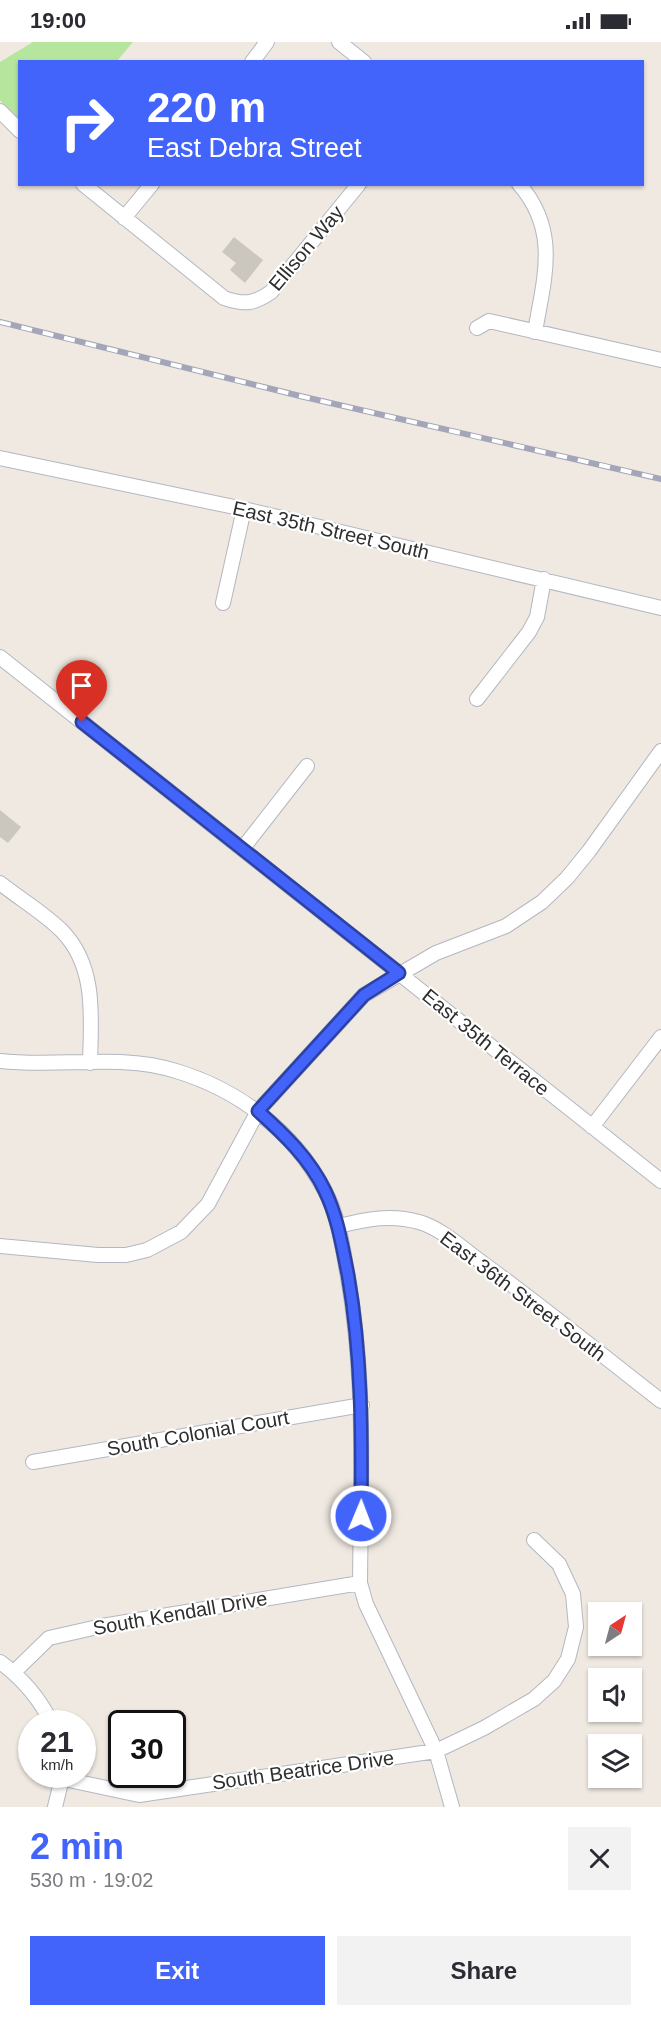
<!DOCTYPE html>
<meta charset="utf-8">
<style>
body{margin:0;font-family:Helvetica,sans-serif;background:#f2f2f3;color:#2b2b33;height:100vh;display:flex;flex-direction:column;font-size:22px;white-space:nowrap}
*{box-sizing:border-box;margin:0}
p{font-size:20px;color:#7c7c81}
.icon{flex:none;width:33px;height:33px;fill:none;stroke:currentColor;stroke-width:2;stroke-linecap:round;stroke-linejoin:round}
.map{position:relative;height:1765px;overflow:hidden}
.side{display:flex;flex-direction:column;background:#fff;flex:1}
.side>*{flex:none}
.banner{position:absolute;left:18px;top:18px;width:626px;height:126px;border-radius:0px;box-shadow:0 2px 4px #0004;background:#4264fb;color:#fff;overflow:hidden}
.needle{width:39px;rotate:36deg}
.tools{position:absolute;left:588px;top:1560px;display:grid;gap:12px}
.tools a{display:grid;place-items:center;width:54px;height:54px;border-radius:0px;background:#fff;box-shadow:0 2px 4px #0004;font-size:30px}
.speed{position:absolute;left:18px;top:1668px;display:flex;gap:12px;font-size:30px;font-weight:700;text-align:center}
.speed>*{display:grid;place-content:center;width:78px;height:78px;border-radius:50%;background:#fff;box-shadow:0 2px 4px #0004;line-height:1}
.speed small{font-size:15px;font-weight:400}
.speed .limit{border:3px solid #111;border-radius:9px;background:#fff;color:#111}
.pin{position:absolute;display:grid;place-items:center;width:51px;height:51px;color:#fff;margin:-62px -26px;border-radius:50% 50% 50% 0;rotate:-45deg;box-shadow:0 0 6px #0007}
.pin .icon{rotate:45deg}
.me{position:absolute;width:66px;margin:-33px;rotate:1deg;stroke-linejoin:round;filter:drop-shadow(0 0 4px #0008)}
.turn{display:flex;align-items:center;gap:21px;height:126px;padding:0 30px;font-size:27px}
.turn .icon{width:78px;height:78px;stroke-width:2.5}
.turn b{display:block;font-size:42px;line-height:51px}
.round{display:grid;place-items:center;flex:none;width:63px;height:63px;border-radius:0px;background:#f2f2f3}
.head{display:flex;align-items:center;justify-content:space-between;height:102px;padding:0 30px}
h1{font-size:36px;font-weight:800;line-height:45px;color:#4264fb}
.button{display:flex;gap:12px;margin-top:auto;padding:12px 30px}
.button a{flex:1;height:69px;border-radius:0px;background:#4264fb;color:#fff;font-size:24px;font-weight:800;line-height:69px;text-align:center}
.button a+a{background:#f2f2f3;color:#2b2b33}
.status{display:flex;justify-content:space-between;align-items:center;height:42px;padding:0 30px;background:#fff;direction:ltr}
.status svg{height:16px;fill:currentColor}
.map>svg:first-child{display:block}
.green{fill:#b6e59e}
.building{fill:#cbc7bf}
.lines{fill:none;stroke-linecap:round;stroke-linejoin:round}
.minor-casing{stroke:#b4b7c1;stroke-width:16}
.minor{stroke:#fff;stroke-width:14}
.rail-casing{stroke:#a3a6b8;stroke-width:6}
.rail{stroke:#fff;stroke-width:4;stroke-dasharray:11;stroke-linecap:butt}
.route-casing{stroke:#2b41a3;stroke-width:15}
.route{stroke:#4264fb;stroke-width:10}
.labels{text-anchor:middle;stroke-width:4.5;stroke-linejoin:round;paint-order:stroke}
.street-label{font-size:20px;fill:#2e2e2e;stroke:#fff}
</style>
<div class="status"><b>19:00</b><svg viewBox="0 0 49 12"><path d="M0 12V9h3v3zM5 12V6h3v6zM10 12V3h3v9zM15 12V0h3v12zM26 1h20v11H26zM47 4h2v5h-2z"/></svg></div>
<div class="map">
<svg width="661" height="1765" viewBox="0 0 661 1765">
<rect width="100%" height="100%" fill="#efe9e1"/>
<path class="green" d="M 33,0 L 133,0 L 117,19 L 20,20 L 19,82 L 0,58 L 0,20 Z"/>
<path class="building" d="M 234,195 L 263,218 L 245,241 L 230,228 L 236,221 L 222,210 Z
M 0,768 L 21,785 L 8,801 L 0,795 Z"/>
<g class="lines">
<defs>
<path id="minor" d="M 339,0 L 364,20
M 252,20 L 267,0
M 0,69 L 20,89
M 83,142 L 224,256 C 244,263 254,262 271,250 L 359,142
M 519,142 C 560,189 544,236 535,290
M 124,176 L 152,142
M 477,286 L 489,279 L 661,318
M 0,416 L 244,467 L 661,566
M 223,561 L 244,467
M 0,615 L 661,1139
M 477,657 L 529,590 L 537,575 L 544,537
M 243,806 L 307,724
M 0,841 C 20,857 44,871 62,889 C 97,925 91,976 90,1021
M 0,1019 C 58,1026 120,1011 176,1029 C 239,1048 293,1089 324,1147 C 338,1173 342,1201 347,1230 C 366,1333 361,1437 360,1541 L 366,1562 L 436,1709 L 452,1765
M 592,1085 L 661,995
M 339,1184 C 367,1177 391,1172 419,1180 C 443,1187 464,1208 484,1222 C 544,1266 602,1313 661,1359
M 0,1204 L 98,1213 L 126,1213 L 147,1208 L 181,1190 L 208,1162 L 258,1069 L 364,953 L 436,911 L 506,884 L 542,860 L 567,836 L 589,809 L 661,709
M 33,1420 L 362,1363
M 0,1620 C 22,1636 40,1657 52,1682
M 14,1630 L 49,1596 L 102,1584 L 360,1541
M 64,1737 L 139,1753 L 436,1709 L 484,1686 L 534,1657 L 554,1639 L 568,1617 L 576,1585 L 573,1552 L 559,1522 L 534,1498
M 55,1765 L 63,1732"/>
</defs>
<use href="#minor" class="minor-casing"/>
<use href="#minor" class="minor"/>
<defs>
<path id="rail" d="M 0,280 L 300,354 L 661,437"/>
</defs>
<use href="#rail" class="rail-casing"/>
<use href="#rail" class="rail"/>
</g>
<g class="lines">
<defs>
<path id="route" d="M 82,680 L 399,931 L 364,953 L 258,1069 C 284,1092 310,1117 325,1149 C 338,1176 342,1204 348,1233 C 362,1313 362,1393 361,1474"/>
</defs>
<use href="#route" class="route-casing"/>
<use href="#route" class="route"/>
</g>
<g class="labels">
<g class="street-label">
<text transform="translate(306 206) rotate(-50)" y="7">Ellison Way</text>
<text transform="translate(331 488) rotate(13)" y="7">East 35th Street South</text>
<text transform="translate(486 1000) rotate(39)" y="7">East 35th Terrace</text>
<text transform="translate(523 1254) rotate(37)" y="7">East 36th Street South</text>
<text transform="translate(198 1391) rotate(-10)" y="7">South Colonial Court</text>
<text transform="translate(180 1571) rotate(-10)" y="7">South Kendall Drive</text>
<text transform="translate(303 1728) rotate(-8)" y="7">South Beatrice Drive</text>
</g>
</g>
</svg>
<div class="tools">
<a><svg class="needle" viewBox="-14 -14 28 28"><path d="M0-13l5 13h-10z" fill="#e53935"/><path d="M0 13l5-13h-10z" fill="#7c7c81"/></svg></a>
<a><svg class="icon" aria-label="sound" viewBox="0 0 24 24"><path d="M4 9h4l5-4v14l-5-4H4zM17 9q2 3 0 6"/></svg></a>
<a><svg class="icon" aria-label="layers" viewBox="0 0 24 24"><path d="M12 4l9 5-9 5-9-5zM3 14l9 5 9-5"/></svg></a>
</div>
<div class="speed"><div>21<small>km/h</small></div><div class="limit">30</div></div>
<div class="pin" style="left:82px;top:680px;background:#d93025"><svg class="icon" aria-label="arrive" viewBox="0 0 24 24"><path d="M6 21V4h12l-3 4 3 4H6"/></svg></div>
<svg class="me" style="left:361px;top:1474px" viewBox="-20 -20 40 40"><circle r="17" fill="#4264fb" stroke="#fff" stroke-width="3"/><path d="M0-11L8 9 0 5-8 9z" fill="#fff"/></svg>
<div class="banner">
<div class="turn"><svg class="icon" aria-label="right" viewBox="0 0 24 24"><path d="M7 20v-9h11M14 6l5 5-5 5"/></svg><div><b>220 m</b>East Debra Street</div></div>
</div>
</div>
<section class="side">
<div class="head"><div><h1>2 min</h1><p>530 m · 19:02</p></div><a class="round"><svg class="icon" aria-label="close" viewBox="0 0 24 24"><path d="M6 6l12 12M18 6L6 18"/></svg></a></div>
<div class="button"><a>Exit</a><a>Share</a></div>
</section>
